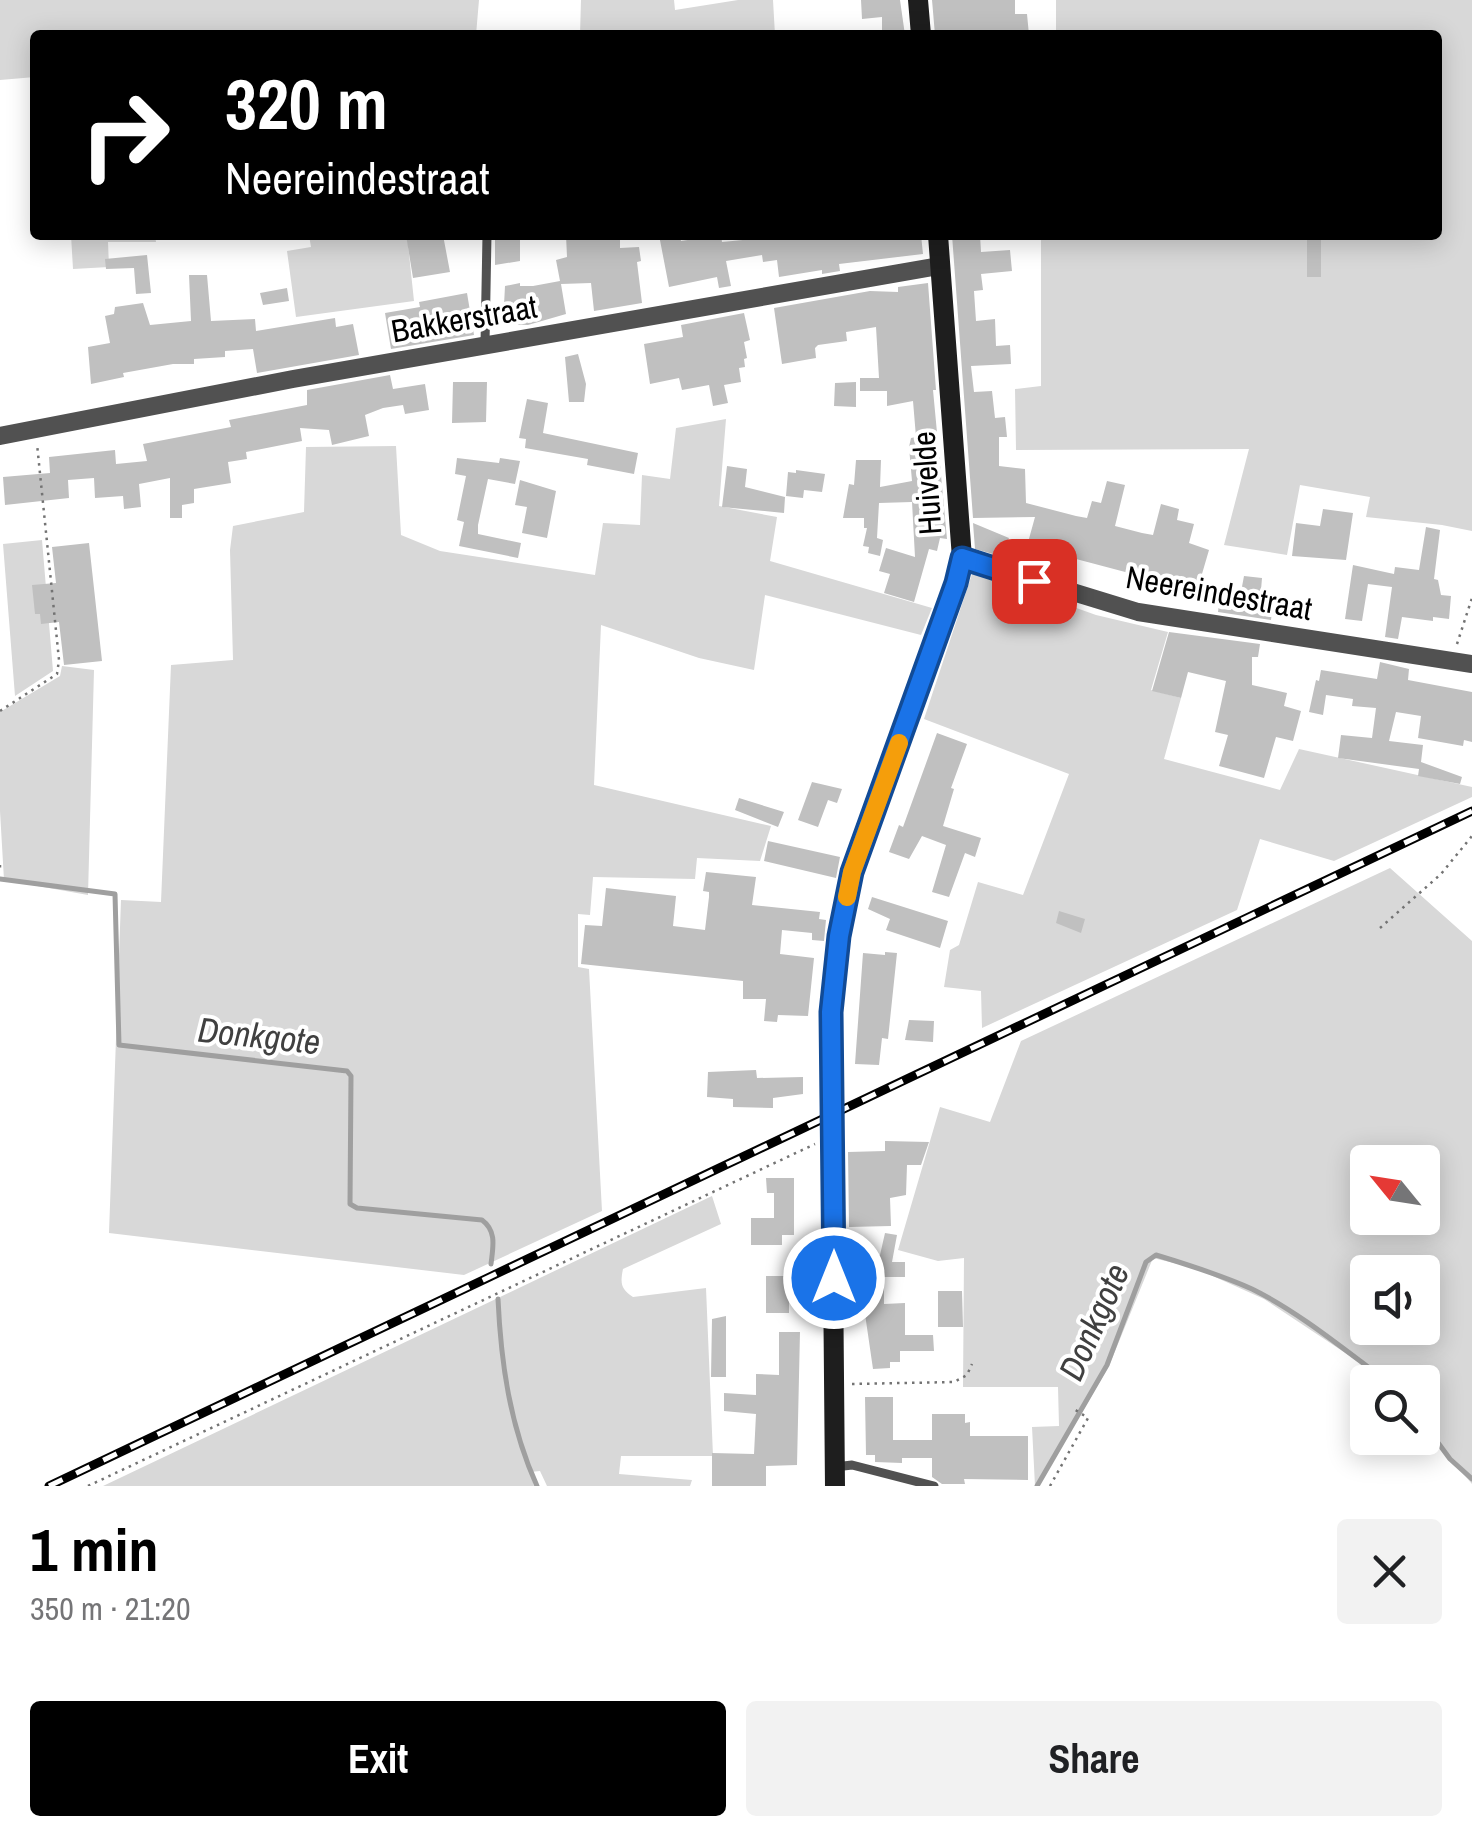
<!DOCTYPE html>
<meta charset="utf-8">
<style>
body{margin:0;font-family:"Archivo Narrow",sans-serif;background:#f2f2f2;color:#202124;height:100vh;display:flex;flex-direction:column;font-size:38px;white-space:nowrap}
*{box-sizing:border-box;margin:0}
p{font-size:32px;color:#757577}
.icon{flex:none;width:55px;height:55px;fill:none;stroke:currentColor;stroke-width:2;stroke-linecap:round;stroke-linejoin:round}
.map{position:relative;height:1486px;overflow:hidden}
.details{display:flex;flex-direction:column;background:#fff;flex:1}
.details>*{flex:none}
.hud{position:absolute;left:30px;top:30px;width:1412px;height:210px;border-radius:10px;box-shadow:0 5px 25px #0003;background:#000;color:#fff;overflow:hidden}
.needle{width:65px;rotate:300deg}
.fabs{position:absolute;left:1350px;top:1145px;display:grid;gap:20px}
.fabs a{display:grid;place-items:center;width:90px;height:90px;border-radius:10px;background:#fff;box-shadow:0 5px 25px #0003;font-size:50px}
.pin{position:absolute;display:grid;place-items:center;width:85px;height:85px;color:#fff;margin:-42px;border-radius:20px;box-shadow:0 5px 15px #0006}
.me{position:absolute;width:110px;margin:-55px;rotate:0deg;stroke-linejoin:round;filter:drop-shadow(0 0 8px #0008)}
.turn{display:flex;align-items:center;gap:35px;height:210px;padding:0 30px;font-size:45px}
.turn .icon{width:130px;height:130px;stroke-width:2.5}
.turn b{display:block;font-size:70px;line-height:85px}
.round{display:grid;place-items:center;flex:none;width:105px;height:105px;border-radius:10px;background:#f2f2f2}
.overview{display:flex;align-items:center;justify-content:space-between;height:170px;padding:0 30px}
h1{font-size:60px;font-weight:800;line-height:75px;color:#000}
.button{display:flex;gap:20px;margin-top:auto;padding:20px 30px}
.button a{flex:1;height:115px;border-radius:10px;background:#000;color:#fff;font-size:40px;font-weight:800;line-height:115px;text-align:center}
.button a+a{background:#f2f2f2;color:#202124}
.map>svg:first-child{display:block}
.green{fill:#d8d8d8;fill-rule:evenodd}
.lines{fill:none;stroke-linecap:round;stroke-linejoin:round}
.stream{stroke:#9f9f9f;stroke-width:5}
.building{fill:#c0c0c0}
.path{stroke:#737373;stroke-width:2.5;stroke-dasharray:2.5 5;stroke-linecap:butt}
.lane{stroke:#515151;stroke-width:9}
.street{stroke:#515151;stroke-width:18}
.secondary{stroke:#1e1e1e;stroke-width:20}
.rail-casing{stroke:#000;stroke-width:9}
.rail{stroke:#fff;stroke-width:5;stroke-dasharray:15;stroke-linecap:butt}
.route-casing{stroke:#114b97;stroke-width:25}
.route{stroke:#1a73e8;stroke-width:18}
.slow{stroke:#f59e0b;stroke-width:18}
.labels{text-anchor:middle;stroke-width:8;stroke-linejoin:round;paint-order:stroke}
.street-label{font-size:32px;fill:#000;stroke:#fff}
.water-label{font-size:35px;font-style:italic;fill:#404040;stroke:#fff}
</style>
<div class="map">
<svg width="1472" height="1486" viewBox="0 0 1472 1486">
<rect width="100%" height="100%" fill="#fff"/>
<path class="green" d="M 0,0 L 479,0 L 476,35 L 35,35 L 35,77 L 0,80 Z
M 581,0 L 674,0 L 675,10 L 738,0 L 773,0 L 775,35 L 580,35 Z
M 1056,0 L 1472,0 L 1472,531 L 1442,525 L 1366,517 L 1370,497 L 1300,485 L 1287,555 L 1224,545 L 1249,449 L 1016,450 L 1015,389 L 1041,386 L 1041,235 L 1438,235 L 1438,35 L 1056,35 Z
M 71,235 L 155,235 L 156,242 L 108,242 L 109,267 L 73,269 Z
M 309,235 L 407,235 L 414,301 L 296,317 L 287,251 L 311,247 Z
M 726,419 L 719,506 L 777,517 L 770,561 L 932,608 L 921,635 L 765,595 L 754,670 L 699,658 L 601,625 L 594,785 L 771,826 L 760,861 L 697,858 L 695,879 L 593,877 L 590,915 L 578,914 L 578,967 L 589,969 L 602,1211 L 464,1275 L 109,1233 L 121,900 L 161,902 L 171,665 L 233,660 L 230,550 L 233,526 L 304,512 L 306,447 L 396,446 L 401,535 L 440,551 L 595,575 L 603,523 L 640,525 L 642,475 L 670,479 L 676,428 Z
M 42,540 L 53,671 L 15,696 L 3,544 Z
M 973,571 L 1096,615 L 1168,632 L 1151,690 L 1181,698 L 1164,759 L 1280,790 L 1299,749 L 1472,787 L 1472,797 L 1334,861 L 1260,839 L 1237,910 L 982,1028 L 981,991 L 944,987 L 950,950 L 959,945 L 978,882 L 1023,895 L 1069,774 L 924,719 Z
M 62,666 L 94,670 L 88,895 L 4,880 L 0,811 L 0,712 L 60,676 Z
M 1390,868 L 1472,941 L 1472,1484 L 1423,1427 L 1422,1382 L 1389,1382 L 1264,1299 L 1195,1268 L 1153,1258 L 1109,1366 L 1039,1486 L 1035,1486 L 1032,1427 L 1059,1426 L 1058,1387 L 963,1387 L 964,1258 L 938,1261 L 898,1250 L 940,1107 L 990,1122 L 1021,1041 ZM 1368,1162 L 1422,1162 L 1422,1218 L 1368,1218 ZM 1368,1272 L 1422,1272 L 1422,1328 L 1368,1328 Z
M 712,1196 L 721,1224 L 623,1269 C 620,1284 621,1289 633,1297 L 706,1288 L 713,1456 L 621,1456 L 619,1474 L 692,1480 L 690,1486 L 547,1486 L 540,1471 L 530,1472 L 534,1486 L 103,1486 Z"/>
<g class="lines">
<path class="stream" d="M 0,879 L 115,894 L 119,1045 L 347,1071 L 351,1076 L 350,1204 L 357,1208 L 482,1220 C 497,1231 493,1247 491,1264
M 498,1299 C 501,1364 510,1426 537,1486
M 1422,1421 L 1450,1459 L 1472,1479
M 1037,1486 L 1107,1365 L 1146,1262 L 1156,1255 C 1189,1265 1221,1275 1252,1289 C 1299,1312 1346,1351 1388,1382"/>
</g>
<path class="building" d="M 861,0 L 900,0 L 905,35 L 882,35 L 882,17 L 862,19 Z
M 932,0 L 1015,0 L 1015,14 L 1027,14 L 1029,35 L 935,35 Z
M 406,235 L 443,235 L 450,272 L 413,278 Z
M 495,235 L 513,235 L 513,240 L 520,240 L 520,261 L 495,265 Z
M 566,235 L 620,235 L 620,248 L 639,247 L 641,261 L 637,262 L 642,303 L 594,311 L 591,283 L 561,284 L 566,314 L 528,325 L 503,324 L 505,286 L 520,283 L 520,286 L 533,286 L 560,281 L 556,260 L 567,257 Z
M 659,235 L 680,235 L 681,241 L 721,235 L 722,242 L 753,239 L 753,235 L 921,235 L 923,254 L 839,264 L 840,271 L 822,274 L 822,270 L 779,277 L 777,260 L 763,262 L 762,255 L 726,261 L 731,286 L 719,288 L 717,277 L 669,287 Z
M 952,235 L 980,235 L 981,252 L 1010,250 L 1012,271 L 981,274 L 983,290 L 974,291 L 976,321 L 995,319 L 996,346 L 1010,345 L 1011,364 L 971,366 L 974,392 L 992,391 L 995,418 L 1005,417 L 1007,437 L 999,437 L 999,466 L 1025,469 L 1026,503 L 1076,516 L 1087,518 L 1092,501 L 1101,503 L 1107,481 L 1125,485 L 1115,526 L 1142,533 L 1153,535 L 1161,504 L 1179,509 L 1177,520 L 1194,524 L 1189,543 L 1209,550 L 1197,591 L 1027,546 L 1035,517 L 973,518 Z
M 1307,235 L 1321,235 L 1321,277 L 1307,277 Z
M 147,255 L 151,293 L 136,294 L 134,268 L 106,269 L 105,259 Z
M 189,275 L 207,275 L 211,321 L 255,319 L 256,331 L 335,318 L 336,327 L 353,324 L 359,355 L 257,373 L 253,349 L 225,351 L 225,357 L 194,359 L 194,364 L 173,364 L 123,373 L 124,377 L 91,384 L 88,347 L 110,343 L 105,316 L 114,314 L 115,307 L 143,303 L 150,325 L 191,321 Z
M 928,283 L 936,390 L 933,390 L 947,539 L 940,538 L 937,551 L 929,549 L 914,602 L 884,593 L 890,574 L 879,571 L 886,548 L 915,557 L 912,502 L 879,503 L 877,538 L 883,540 L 880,556 L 868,553 L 869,547 L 863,546 L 867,528 L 864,528 L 864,518 L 843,518 L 849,484 L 854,485 L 856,460 L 881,460 L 880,487 L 912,481 L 909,447 L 911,438 L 916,437 L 913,401 L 887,406 L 887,391 L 860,391 L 860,378 L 879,378 L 876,327 L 846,332 L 847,341 L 818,345 L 815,348 L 816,358 L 782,364 L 774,308 L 870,291 L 898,292 L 898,287 Z
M 287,288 L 289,301 L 263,305 L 260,293 Z
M 467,293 L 474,335 L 391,349 L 385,313 L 420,307 L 419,302 Z
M 744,313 L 750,340 L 744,342 L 747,358 L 744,359 L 745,367 L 739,368 L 741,382 L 724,385 L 728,403 L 713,406 L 709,385 L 682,390 L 679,378 L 650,384 L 644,344 L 683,337 L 681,325 Z
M 578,354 L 586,384 L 584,402 L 569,402 L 565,357 Z
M 390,375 L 393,389 L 425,384 L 429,410 L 405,414 L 403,405 L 383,408 L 365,415 L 369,436 L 332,445 L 329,430 L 300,428 L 302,441 L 246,452 L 247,459 L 228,462 L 231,483 L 194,489 L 194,503 L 182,505 L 182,518 L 170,518 L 170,478 L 139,484 L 141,507 L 124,509 L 123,496 L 95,498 L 94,478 L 68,480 L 69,498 L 5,505 L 3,477 L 50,473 L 49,457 L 115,450 L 116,464 L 147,461 L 143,444 L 231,427 L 229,420 L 307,405 L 307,390 Z
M 453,382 L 487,382 L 486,422 L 452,423 Z
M 856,382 L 856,407 L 834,406 L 835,383 Z
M 527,399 L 548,403 L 543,433 L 638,453 L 634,474 L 587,465 L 588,459 L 525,448 L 526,439 L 519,438 Z
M 457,458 L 499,463 L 500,458 L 520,461 L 515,484 L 488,479 L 478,525 L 478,534 L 521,543 L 518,558 L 459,546 L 464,522 L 457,520 L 466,476 L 455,474 Z
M 727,466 L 747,469 L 745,487 L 785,497 L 784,513 L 722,507 Z
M 796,470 L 825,474 L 822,492 L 804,490 L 803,498 L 786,496 L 788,472 L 796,473 Z
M 520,480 L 556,491 L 547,538 L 522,533 L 527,507 L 515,505 Z
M 1323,509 L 1353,513 L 1346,560 L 1292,556 L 1296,523 L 1320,526 Z
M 973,523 L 1009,538 L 1003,553 L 995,549 L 993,554 L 975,549 Z
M 1426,527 L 1440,530 L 1434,579 L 1438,580 L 1441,595 L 1451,596 L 1449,619 L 1433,617 L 1433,621 L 1402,617 L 1398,639 L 1385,637 L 1392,587 L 1368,584 L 1362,621 L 1345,619 L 1353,565 L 1394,574 L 1395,567 L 1419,570 Z
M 89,543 L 102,661 L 64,665 L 59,622 L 41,624 L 40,614 L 35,614 L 32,585 L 56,583 L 52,547 Z
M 1244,576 L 1262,578 L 1261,590 L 1269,591 L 1268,603 L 1273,603 L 1271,620 L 1218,612 L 1221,589 L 1241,592 Z
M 1169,632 L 1260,644 L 1258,657 L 1252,657 L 1252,685 L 1287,693 L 1284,706 L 1301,711 L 1293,741 L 1276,737 L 1264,778 L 1219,766 L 1228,735 L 1215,732 L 1226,681 L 1188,672 L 1181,698 L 1152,691 Z
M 1380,662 L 1409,669 L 1408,680 L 1472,692 L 1472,742 L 1464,740 L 1463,746 L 1418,738 L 1421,716 L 1396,712 L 1389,741 L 1423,745 L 1421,762 L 1462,777 L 1460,784 L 1418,776 L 1419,769 L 1338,758 L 1341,735 L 1372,738 L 1376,708 L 1352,706 L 1353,699 L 1326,695 L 1323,715 L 1309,712 L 1316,680 L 1319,681 L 1321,670 L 1377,679 Z
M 937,733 L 967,744 L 951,788 L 954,789 L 943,826 L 981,838 L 975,857 L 965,853 L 949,897 L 932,892 L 946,845 L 922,836 L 909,859 L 889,852 L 899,825 L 903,827 Z
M 812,782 L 842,789 L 837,803 L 828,800 L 818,827 L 798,820 Z
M 739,798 L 784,812 L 778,827 L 735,810 Z
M 768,841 L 840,857 L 836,878 L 764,861 Z
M 706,872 L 756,877 L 752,905 L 820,912 L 819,919 L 826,920 L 824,941 L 812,940 L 812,933 L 782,930 L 780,954 L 814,958 L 808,1016 L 778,1015 L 777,1022 L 764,1021 L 766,999 L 743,999 L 743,981 L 581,964 L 585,925 L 602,926 L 606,888 L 676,896 L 673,926 L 705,930 L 709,897 L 709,892 L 703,891 Z
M 872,897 L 948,921 L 940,948 L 886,930 L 890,919 L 868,909 Z
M 1059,911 L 1085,919 L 1081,933 L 1056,923 Z
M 885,952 L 897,953 L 888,1039 L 882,1038 L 879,1065 L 855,1064 L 863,953 L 885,955 Z
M 909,1020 L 934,1021 L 933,1042 L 905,1040 Z
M 756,1070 L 757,1078 L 803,1077 L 803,1094 L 773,1098 L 773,1108 L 733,1107 L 733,1099 L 707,1097 L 708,1072 Z
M 885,1141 L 929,1142 L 921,1165 L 907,1165 L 906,1195 L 890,1198 L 891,1226 L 849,1227 L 848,1152 L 885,1151 Z
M 766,1178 L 794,1178 L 794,1235 L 782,1235 L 782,1245 L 751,1245 L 751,1218 L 774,1218 L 774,1193 L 767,1193 Z
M 885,1233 L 897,1235 L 892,1262 L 905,1262 L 905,1277 L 884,1277 L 884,1304 L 905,1303 L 905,1335 L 933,1335 L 934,1351 L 900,1351 L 900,1362 L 890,1362 L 890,1368 L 873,1369 L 865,1314 L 864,1255 L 880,1255 Z
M 766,1276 L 789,1276 L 789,1313 L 766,1313 Z
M 938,1291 L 962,1291 L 963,1327 L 938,1327 Z
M 726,1316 L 726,1377 L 711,1377 L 712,1319 Z
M 779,1332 L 800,1332 L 797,1465 L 766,1466 L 766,1486 L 712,1486 L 712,1453 L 754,1454 L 756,1414 L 724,1411 L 724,1393 L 756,1395 L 756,1374 L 779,1375 Z
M 865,1397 L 893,1397 L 893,1440 L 932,1440 L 932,1414 L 965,1414 L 965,1423 L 970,1422 L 970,1436 L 1028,1436 L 1028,1480 L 964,1479 L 965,1484 L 942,1484 L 932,1477 L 932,1458 L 902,1458 L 902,1463 L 875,1462 L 875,1455 L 866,1455 Z"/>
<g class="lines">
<path class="path" d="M 1457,644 L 1472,598
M 0,711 L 57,674 L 59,660 L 37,444
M 0,865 L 0,871
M 1380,928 L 1441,874 L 1472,836
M 852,1384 L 954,1382 L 967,1375 L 972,1364
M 88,1486 L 815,1144
M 1050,1486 L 1088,1418 L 1074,1409"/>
<path class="lane" d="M 485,344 L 487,235
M 835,1467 L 852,1465 L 934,1486"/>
<path class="street" d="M 0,436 L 293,379 L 939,266
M 962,558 L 1138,612 L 1472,664"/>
<path class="secondary" d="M 918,0 L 921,35
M 835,1486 L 831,1050 L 834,973 L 852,872 L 956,583 L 962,558 L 938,235"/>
<defs>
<path id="rail" d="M 49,1486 L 1472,811"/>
</defs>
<use href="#rail" class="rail-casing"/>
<use href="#rail" class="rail"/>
</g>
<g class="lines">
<defs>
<path id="route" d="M 834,1278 L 831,1012 L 839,936 L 852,872 L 956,583 L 962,558 L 1034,581"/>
</defs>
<use href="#route" class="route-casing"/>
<use href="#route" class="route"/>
<path class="slow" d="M 847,897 L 852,872 L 899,743"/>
</g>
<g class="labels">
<g class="street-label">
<text transform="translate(464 319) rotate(-10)" y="11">Bakkerstraat</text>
<text transform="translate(927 483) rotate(-94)" y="11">Huivelde</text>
<text transform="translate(1219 593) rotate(10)" y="11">Neereindestraat</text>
</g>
<g class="water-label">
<text transform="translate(259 1036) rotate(6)" y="12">Donkgote</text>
<text transform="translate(1094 1322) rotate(-66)" y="12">Donkgote</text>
</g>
</g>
</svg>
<div class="fabs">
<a><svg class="needle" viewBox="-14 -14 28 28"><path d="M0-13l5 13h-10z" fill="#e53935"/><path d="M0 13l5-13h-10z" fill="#757577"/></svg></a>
<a><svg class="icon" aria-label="sound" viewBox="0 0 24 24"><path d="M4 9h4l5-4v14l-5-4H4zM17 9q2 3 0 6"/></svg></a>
<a><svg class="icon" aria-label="search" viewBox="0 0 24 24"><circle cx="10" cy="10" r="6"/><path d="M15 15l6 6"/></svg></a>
</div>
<div class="pin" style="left:1034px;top:581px;background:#d93025"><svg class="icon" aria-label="arrive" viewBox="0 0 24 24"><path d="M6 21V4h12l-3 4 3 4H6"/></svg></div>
<svg class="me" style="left:834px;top:1278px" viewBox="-20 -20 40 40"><circle r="17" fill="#1a73e8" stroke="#fff" stroke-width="3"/><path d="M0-11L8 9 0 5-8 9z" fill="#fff"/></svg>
<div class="hud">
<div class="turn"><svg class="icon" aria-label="right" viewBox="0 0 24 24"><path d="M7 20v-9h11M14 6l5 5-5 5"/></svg><div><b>320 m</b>Neereindestraat</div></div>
</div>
</div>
<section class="details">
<div class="overview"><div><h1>1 min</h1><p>350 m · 21:20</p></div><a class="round"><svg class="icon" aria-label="close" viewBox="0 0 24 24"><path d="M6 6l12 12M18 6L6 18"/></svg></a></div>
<div class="button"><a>Exit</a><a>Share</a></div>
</section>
